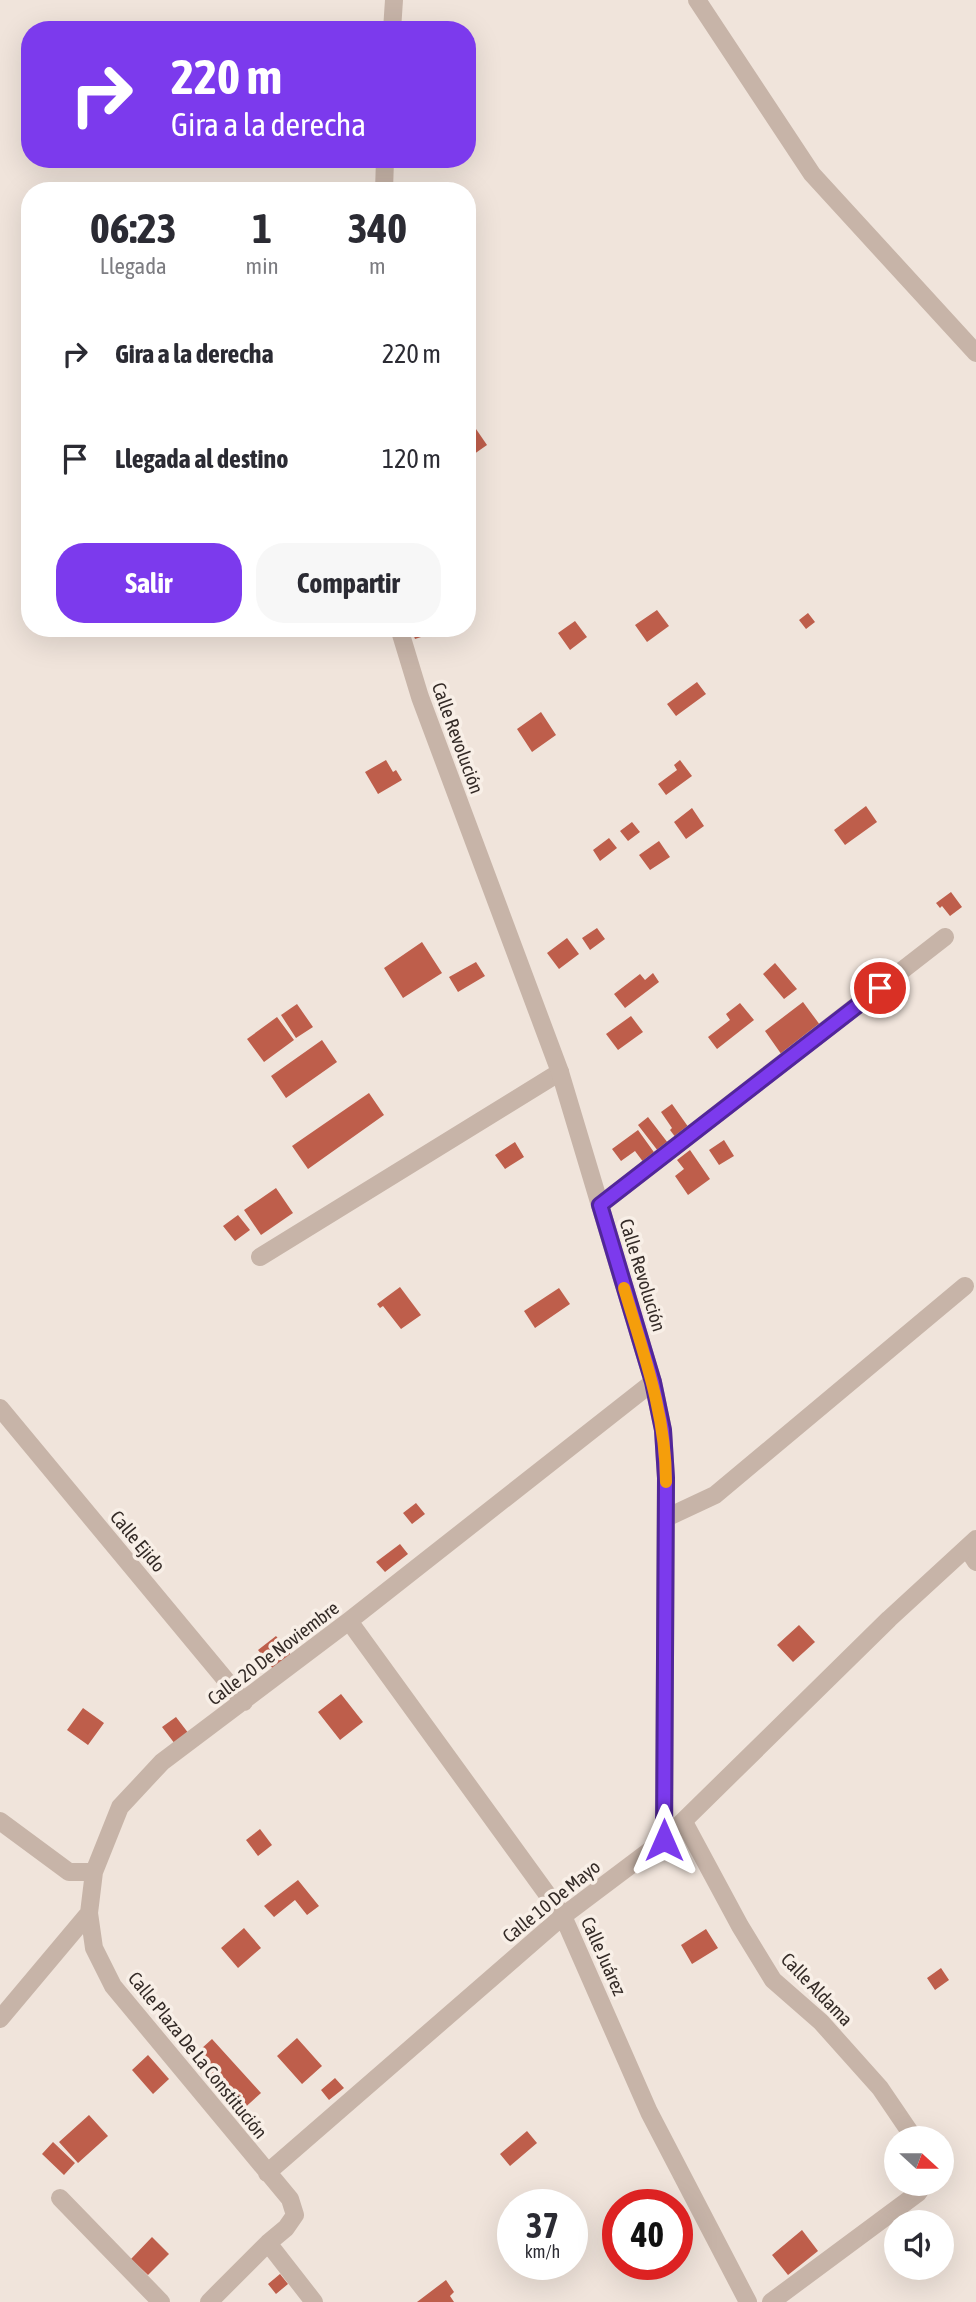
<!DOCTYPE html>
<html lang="es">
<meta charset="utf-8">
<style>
body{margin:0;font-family:"Asap Condensed",sans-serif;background:#f7f7f7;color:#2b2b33;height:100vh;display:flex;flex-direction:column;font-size:26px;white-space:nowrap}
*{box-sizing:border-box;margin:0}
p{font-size:23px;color:#7c7c81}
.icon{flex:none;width:38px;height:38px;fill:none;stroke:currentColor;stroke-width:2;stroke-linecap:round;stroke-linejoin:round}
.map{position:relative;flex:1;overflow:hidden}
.panel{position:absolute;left:21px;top:182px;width:455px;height:455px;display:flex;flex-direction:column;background:#fff;border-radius:28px;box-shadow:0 7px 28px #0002}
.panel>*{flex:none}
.top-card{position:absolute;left:21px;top:21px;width:455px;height:147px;border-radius:28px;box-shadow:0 7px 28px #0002;background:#7c3aed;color:#fff;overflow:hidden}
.needle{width:46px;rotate:111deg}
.buttons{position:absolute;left:884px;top:2126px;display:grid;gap:14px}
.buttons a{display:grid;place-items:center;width:70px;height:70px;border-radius:50%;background:#fff;box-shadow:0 7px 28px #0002;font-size:35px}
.speed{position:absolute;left:497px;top:2189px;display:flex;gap:14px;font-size:35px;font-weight:700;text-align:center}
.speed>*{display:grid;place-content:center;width:91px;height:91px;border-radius:50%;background:#fff;box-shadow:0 7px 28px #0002;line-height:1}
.speed small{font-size:18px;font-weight:400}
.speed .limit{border:10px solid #d22;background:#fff;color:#111}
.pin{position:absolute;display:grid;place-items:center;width:60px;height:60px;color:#fff;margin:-30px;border:4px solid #fff;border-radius:50%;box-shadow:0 2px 7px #0007}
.me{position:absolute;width:77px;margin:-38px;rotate:0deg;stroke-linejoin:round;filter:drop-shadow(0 0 5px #0008)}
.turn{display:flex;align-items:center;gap:24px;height:147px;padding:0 35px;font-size:32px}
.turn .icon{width:91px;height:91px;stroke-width:2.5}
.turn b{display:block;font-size:49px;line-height:60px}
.eta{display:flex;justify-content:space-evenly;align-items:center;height:119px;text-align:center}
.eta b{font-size:42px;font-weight:700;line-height:49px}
.action{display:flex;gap:14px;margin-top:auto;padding:14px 35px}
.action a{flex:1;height:80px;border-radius:28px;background:#7c3aed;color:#fff;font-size:28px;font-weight:700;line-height:80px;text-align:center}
.action a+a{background:#f7f7f7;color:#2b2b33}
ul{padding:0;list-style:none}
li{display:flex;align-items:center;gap:21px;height:105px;padding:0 35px}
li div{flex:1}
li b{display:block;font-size:26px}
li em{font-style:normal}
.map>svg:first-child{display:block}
.building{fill:#be5e4b}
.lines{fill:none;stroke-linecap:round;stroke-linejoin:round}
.minor{stroke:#c7b4a8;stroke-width:18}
.tertiary{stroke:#c7b4a8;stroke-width:18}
.route-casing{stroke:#51269a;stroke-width:18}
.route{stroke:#7c3aed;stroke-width:12}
.slow{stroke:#f59e0b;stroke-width:12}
.labels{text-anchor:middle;stroke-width:7;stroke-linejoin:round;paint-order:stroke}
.street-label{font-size:19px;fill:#342b27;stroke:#f8efe7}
</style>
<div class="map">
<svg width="976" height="2302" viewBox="0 0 976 2302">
<rect width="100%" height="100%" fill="#f0e4db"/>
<path class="building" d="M 476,429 L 487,445 L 467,459 L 467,435 Z
M 657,610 L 669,626 L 647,642 L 635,625 Z
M 808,613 L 815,622 L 806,629 L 799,620 Z
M 575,621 L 587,637 L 570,650 L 558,633 Z
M 411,628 L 445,628 L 445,629 L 415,639 Z
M 697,682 L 706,694 L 676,716 L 667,704 Z
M 541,712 L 556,735 L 532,752 L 517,729 Z
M 386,760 L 393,772 L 396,770 L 402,780 L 378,794 L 365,772 Z
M 680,760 L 692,776 L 666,795 L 658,784 L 677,770 L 674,765 Z
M 866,806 L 877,822 L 845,845 L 834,830 Z
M 692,808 L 704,826 L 686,839 L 674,822 Z
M 632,822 L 640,832 L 628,841 L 620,831 Z
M 609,838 L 617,848 L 600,861 L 593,850 Z
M 659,841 L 670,857 L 650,870 L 639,855 Z
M 951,892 L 962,907 L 950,916 L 942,906 L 940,908 L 936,903 Z
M 597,928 L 605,939 L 590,950 L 582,938 Z
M 567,938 L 579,954 L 559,969 L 547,953 Z
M 422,942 L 442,973 L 403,998 L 384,968 Z
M 476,962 L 485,976 L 458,992 L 449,977 Z
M 775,963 L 797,989 L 784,999 L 763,974 Z
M 653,973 L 659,982 L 625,1008 L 614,994 L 640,974 L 645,980 Z
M 803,1002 L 823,1029 L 784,1058 L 765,1031 Z
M 740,1003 L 754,1020 L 717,1049 L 708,1037 L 730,1020 L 726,1014 Z
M 297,1004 L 313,1027 L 296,1038 L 281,1015 Z
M 631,1016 L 643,1032 L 618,1050 L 606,1034 Z
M 277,1017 L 294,1040 L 264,1062 L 247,1039 Z
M 322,1040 L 337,1062 L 286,1098 L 271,1076 Z
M 369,1093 L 384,1115 L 308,1169 L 292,1146 Z
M 672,1104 L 689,1128 L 676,1138 L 670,1130 L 672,1128 L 661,1112 Z
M 648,1117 L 668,1143 L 658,1151 L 638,1125 Z
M 638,1130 L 656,1155 L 644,1163 L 635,1151 L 621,1161 L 612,1149 Z
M 724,1140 L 734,1156 L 719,1165 L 709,1150 Z
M 515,1142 L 524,1157 L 505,1169 L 495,1155 Z
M 690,1150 L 710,1179 L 688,1195 L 675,1176 L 684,1169 L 677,1160 Z
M 276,1188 L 293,1213 L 261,1235 L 244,1210 Z
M 238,1215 L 250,1230 L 235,1241 L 223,1226 Z
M 400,1287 L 421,1315 L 401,1329 L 383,1306 L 380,1308 L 377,1304 Z
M 559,1288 L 570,1304 L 535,1328 L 524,1311 Z
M 416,1503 L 425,1514 L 412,1524 L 403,1513 Z
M 400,1544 L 408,1554 L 385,1572 L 376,1562 Z
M 799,1625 L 815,1642 L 793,1662 L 777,1645 Z
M 276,1636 L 291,1655 L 273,1669 L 258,1650 Z
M 341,1694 L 363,1722 L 340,1740 L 318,1712 Z
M 83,1708 L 104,1723 L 88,1745 L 67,1730 Z
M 176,1717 L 189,1734 L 175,1744 L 162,1727 Z
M 260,1829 L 272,1845 L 258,1856 L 246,1840 Z
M 298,1880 L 319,1906 L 307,1915 L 295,1900 L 274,1917 L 264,1906 Z
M 244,1928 L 261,1948 L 238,1968 L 221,1948 Z
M 706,1929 L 718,1948 L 692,1964 L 681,1945 Z
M 941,1968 L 949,1980 L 935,1990 L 927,1978 Z
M 297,2038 L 322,2066 L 302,2084 L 277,2056 Z
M 212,2039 L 261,2093 L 239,2113 L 190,2059 Z
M 148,2055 L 169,2079 L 153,2094 L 132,2070 Z
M 335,2078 L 344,2088 L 329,2100 L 321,2090 Z
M 89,2115 L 108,2136 L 78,2163 L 59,2142 Z
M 527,2131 L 537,2143 L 510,2166 L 500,2154 Z
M 53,2142 L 75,2163 L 64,2175 L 42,2154 Z
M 802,2230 L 818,2251 L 788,2275 L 772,2255 Z
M 152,2237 L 169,2254 L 148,2275 L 131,2259 Z
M 280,2274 L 288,2284 L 276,2294 L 268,2284 Z
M 446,2280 L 454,2292 L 450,2296 L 454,2302 L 417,2302 Z"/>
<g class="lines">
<path class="minor" d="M 697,0 L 812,174 L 976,353
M 600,1205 L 945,937
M 260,1257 L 560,1072
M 0,1408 L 244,1702
M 666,1518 L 715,1495 L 965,1286
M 967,1548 L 976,1562
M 349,1621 L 563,1916 L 649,2112 L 748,2302
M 0,1821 L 69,1872 L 94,1872
M 684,1822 L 740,1926 L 773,1980 L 821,2022 L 880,2088 L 914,2138
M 89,1913 L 94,1948 L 113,1986 L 290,2199 L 295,2215 L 286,2228 L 268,2243 L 209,2302
M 0,2019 L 89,1913 L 94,1872 L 120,1807 L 162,1762 L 349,1621 L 653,1382
M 267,2173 L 563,1916 L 664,1840
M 60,2198 L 161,2302
M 268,2243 L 314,2302
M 771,2302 L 918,2193 L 924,2184"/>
<path class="tertiary" d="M 392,30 L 394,0
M 384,191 L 385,159
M 399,628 L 420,697 L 560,1072 L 653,1382 L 663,1430 L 666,1478 L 664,1840
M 664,1840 L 889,1619 L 976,1539"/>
</g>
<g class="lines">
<defs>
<path id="route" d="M 664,1840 L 666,1478 L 663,1430 L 653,1382 L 600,1205 L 880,988"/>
</defs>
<use href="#route" class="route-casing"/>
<use href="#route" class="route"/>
<path class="slow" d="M 624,1288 C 643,1352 666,1414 666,1482"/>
</g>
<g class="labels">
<g class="street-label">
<text transform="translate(458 738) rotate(70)" y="7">Calle Revolución</text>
<text transform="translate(643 1275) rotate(73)" y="7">Calle Revolución</text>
<text transform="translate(138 1541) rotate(50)" y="7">Calle Ejido</text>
<text transform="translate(273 1653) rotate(-37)" y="7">Calle 20 De Noviembre</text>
<text transform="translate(551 1901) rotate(-39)" y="7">Calle 10 De Mayo</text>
<text transform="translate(604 1956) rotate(66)" y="7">Calle Juárez</text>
<text transform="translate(817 1989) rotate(46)" y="7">Calle Aldama</text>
<text transform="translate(198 2055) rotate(51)" y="7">Calle Plaza De La Constitución</text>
</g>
</g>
</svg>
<div class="buttons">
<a><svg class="needle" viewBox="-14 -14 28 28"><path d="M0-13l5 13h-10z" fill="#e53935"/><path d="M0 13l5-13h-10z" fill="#7c7c81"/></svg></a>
<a><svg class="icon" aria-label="sound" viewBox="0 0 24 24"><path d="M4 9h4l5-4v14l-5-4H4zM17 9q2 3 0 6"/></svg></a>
</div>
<div class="speed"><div>37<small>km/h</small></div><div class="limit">40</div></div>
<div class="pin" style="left:880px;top:988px;background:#d93025"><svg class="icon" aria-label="arrive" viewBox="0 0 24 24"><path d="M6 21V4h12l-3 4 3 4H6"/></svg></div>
<svg class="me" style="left:664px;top:1840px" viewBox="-20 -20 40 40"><path d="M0-17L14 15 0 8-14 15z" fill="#7c3aed" stroke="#fff" stroke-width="4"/></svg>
<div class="top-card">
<div class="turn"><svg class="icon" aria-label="right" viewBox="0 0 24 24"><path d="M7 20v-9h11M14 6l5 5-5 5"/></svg><div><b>220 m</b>Gira a la derecha</div></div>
</div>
<section class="panel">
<div class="eta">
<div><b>06:23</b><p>Llegada</p></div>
<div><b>1</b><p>min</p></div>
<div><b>340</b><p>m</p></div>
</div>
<ul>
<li><svg class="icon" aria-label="right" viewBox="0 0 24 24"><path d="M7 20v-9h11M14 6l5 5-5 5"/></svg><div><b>Gira a la derecha</b></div><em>220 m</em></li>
<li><svg class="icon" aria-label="arrive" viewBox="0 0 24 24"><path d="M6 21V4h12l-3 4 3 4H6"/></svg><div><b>Llegada al destino</b></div><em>120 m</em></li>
</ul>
<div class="action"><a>Salir</a><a>Compartir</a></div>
</section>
</div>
